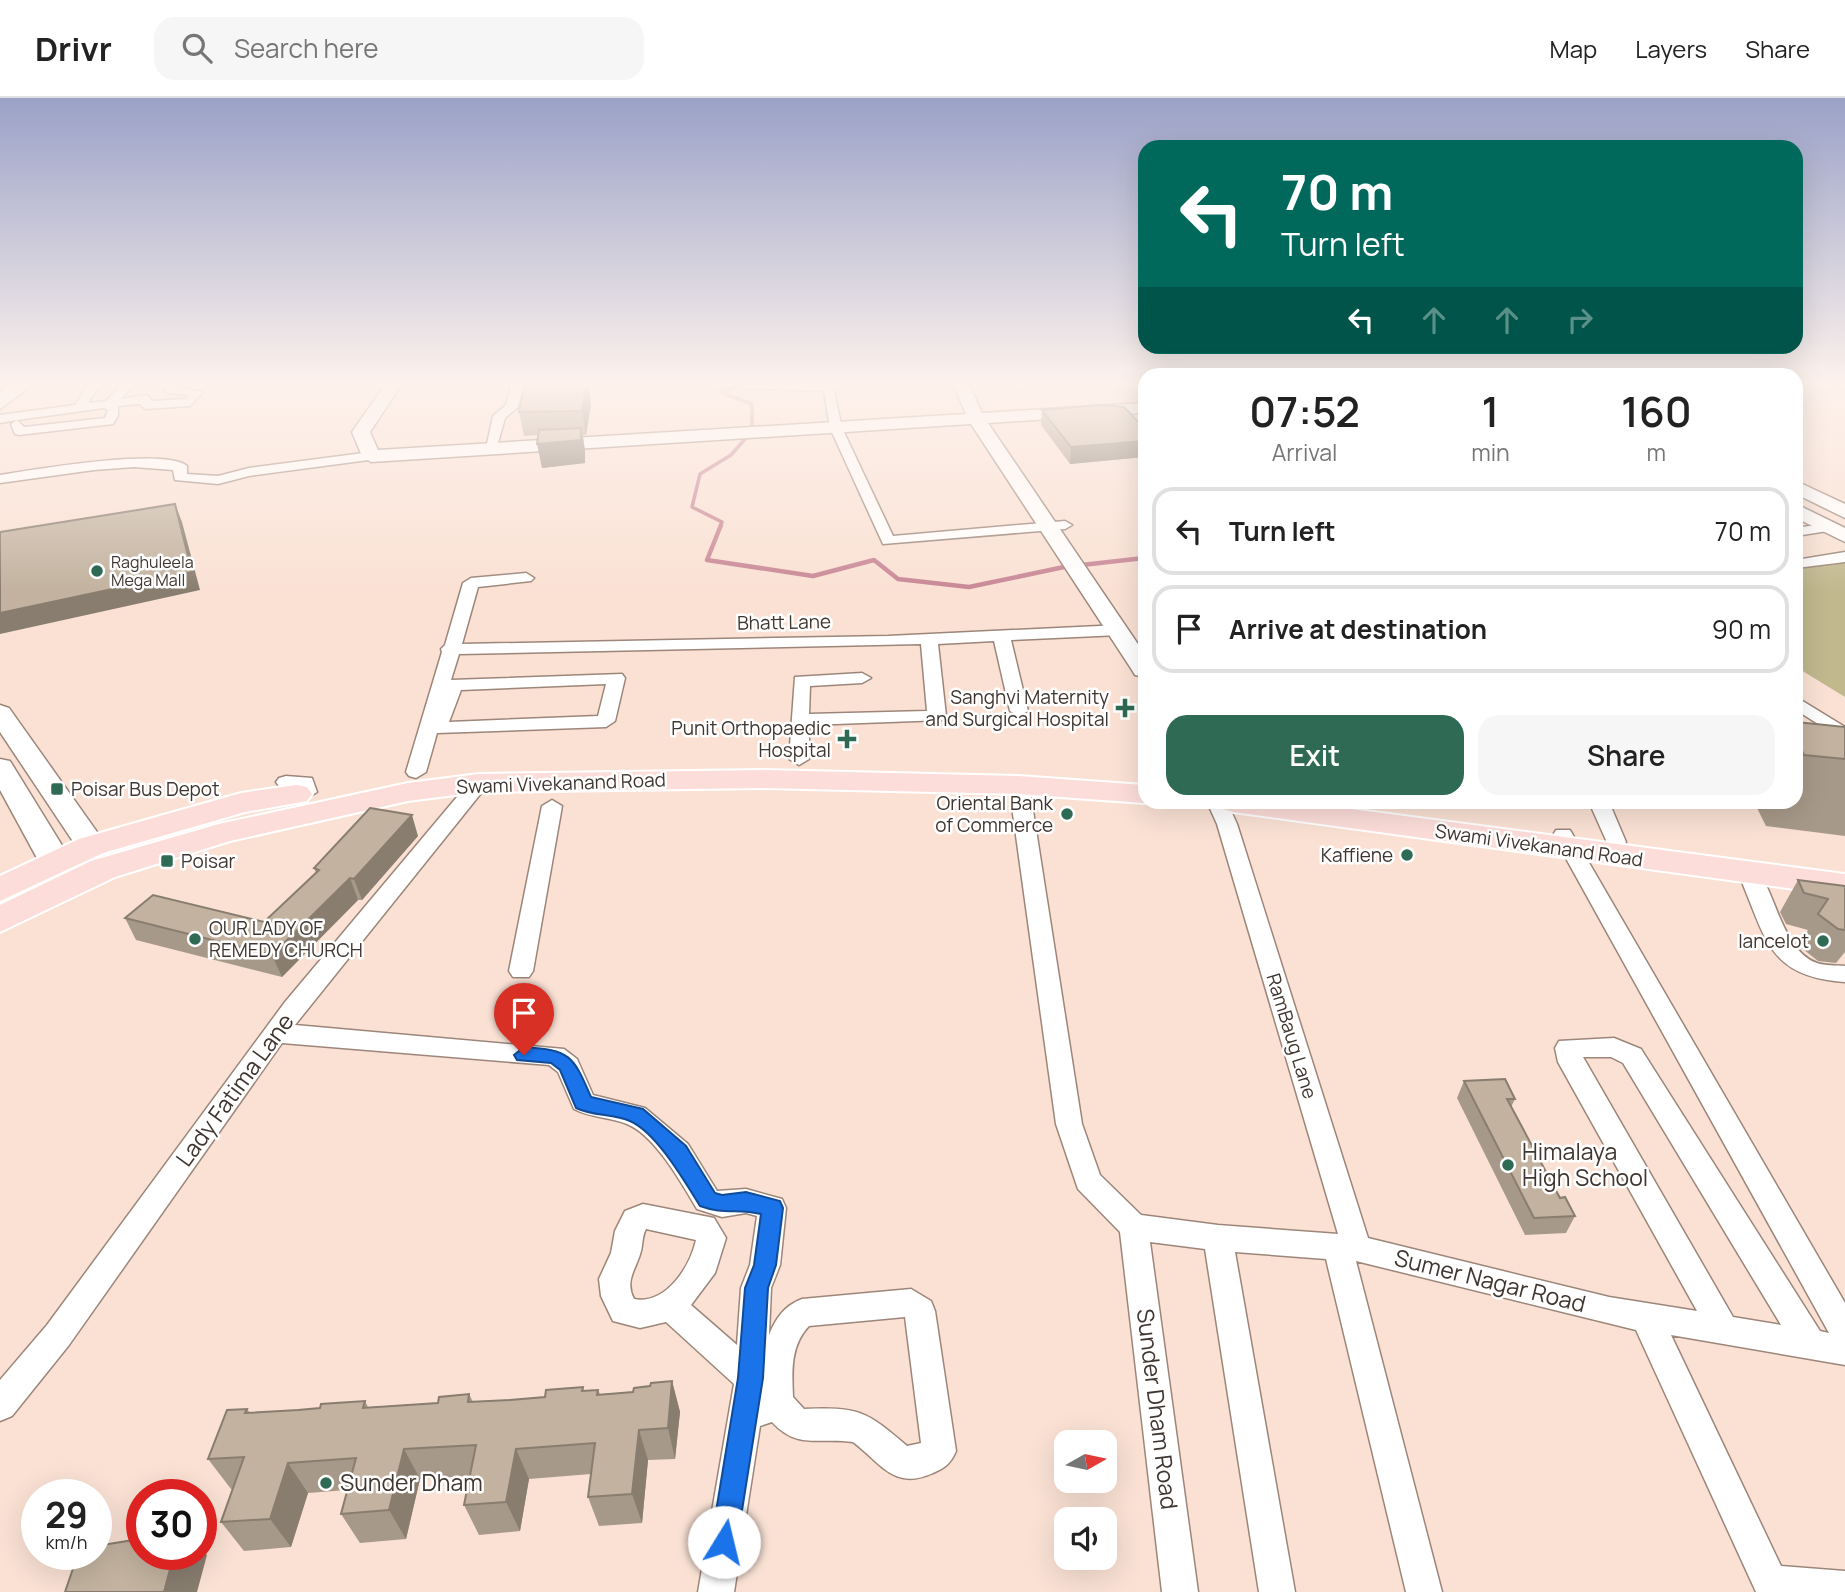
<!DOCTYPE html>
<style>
body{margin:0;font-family:Manrope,sans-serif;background:#f6f6f6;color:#222;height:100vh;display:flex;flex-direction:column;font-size:26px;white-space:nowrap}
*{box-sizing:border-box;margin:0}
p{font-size:23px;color:#767676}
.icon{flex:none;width:38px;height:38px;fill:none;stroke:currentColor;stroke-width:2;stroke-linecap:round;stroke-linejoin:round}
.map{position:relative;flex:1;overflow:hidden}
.details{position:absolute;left:1138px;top:270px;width:665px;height:441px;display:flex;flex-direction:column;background:#fff;border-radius:21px;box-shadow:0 7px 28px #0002}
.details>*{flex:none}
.banner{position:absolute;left:1138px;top:42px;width:665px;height:214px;border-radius:21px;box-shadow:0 7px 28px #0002;background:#00695c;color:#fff;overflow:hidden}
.needle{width:46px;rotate:81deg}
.fabs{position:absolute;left:1054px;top:1332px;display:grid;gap:14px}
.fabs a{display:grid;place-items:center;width:63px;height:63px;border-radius:14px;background:#fff;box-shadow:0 7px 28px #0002;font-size:35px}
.speed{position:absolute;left:21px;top:1381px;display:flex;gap:14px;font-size:35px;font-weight:700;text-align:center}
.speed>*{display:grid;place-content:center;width:91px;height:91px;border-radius:50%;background:#fff;box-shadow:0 7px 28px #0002;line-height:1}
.speed small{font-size:18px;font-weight:400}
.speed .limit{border:10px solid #d22;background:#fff;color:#111}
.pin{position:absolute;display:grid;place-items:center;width:60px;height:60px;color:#fff;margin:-72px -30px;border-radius:50% 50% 50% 0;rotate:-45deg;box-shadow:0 0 7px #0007}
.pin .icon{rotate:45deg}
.me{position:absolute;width:77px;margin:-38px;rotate:9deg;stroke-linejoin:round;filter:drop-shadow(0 0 5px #0008)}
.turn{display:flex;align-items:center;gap:24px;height:147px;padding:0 28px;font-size:32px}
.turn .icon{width:91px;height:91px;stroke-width:2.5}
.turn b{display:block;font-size:49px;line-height:60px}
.lanes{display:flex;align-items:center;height:66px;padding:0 28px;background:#0003;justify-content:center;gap:35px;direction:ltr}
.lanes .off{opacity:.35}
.eta{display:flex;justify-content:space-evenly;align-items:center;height:119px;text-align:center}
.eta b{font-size:42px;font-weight:600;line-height:49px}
.cta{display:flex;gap:14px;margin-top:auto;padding:14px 28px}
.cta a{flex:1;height:80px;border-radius:21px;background:#2e6a54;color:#fff;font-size:28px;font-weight:600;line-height:80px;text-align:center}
.cta a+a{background:#f6f6f6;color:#222}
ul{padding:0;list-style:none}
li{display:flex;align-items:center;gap:21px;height:88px;margin:0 14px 10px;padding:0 14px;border:4px solid #e0e0e0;border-radius:21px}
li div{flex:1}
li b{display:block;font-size:26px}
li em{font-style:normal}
header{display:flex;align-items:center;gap:42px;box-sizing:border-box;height:98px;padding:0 35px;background:#fff;border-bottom:2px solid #e0e0e0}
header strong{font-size:33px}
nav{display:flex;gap:38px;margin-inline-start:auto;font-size:24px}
.search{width:490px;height:63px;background:#f6f6f6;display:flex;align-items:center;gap:18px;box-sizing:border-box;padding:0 24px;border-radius:21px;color:#767676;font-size:26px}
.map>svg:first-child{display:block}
.green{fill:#c1b88e}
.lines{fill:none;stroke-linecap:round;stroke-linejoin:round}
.stream-far1{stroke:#c98897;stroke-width:3.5}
.stream{stroke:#c98897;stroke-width:4.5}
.street-casing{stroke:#9c867a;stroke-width:3}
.secondary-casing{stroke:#9c867a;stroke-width:3}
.primary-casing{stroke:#fff;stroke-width:4}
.street{fill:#fff;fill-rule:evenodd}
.secondary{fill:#fff;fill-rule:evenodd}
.primary{fill:#fcddd9;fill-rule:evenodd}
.wall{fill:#a79989}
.shaded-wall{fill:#887d6f}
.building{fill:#c2b29f;stroke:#887d6f;stroke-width:2}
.route{fill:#1a73e8;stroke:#114b97;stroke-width:2}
.poi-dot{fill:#2e6a54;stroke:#fff;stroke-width:2.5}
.labels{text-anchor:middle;stroke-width:5;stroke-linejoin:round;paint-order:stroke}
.far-poi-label{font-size:16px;fill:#3f3631;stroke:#fff;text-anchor:start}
.street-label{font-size:19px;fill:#3f3631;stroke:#fff}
.poi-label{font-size:19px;fill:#3f3631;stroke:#fff;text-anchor:end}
.near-street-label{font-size:23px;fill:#3f3631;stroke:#fff}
.near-poi-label{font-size:23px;fill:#3f3631;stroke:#fff;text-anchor:start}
</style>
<header>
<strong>Drivr</strong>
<div class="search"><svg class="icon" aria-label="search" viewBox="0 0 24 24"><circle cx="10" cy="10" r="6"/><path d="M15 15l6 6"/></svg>Search here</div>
<nav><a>Map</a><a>Layers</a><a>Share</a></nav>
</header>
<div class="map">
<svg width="1845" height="1494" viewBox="0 0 1845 1494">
<rect width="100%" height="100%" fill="#fae1d4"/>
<path class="green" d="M 1845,462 L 1845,599 L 1796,569 L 1796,506 L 1801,504 L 1796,501 L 1796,468 Z"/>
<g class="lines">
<path class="stream-far1" d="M 735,289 L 720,294 L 752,306 L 752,332
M 720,429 L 722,424 L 692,409 L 700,376 L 731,357 L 745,341"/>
<path class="stream" d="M 721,427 L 707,462 L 813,478 L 874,462 L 898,481 L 969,489 L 1064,469 L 1144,460"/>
<defs>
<path id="street" d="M 90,284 L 102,284 L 88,305 L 106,303 L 124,284 L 136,284 L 121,301 L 147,297 L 152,303 L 186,301 L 189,297 L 167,295 L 165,293 L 172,284 L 184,284 L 179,290 L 203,294 L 190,308 L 145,311 L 140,306 L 118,308 L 118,318 L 113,326 L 19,337 L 15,336 L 11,326 L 17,322 L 0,325 L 0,317 L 75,307 ZM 104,310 L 108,312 L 105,320 L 24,329 L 17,322 Z
M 247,284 L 279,284 C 272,290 254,290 247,284 Z
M 512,284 L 524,284 L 518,309 L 505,320 L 495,355 L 485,355 L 493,318 L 506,307 Z
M 739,284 L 817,285 L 833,289 L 842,330 L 893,438 L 1065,423 L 1072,427 L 1065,431 L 883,446 L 830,330 L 824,293 L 743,290 L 737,287 Z
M 371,354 L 377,358 L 376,361 L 249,378 L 218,386 L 175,382 L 173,372 L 134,369 L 94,372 L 0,385 L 0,377 C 33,372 164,349 187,368 L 187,376 L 218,378 L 249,370 Z
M 1829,425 L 1836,429 L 1834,432 L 1796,438 L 1796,430 Z
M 1845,454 L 1845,464 L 1796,470 L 1796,462 Z
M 526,475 L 534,480 L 531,483 L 478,489 L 462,546 L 888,538 L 1120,527 L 1128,532 L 1120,537 L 1011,542 L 1028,613 L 1019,618 L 1010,613 L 994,543 L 938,546 L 946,618 L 943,622 L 809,627 L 809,661 L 799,667 L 789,661 L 795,579 L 862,575 L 871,580 L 862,585 L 810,588 L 809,616 L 927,613 L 921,546 L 459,556 L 451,582 L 622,576 L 625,580 L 615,623 L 606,629 L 437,635 L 426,674 L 416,680 L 409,678 L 406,674 L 442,554 L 441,551 L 445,547 L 463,485 L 471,480 ZM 606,586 L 598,618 L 449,624 L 461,592 Z
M 1796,599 L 1845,629 L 1845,643 L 1796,612 Z
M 286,678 L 312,680 L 317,694 L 307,700 L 300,698 L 296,690 L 279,688 L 276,684 L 279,680 Z
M 479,679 L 489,685 L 486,689 L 295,927 L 564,951 L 577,961 L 593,997 L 645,1010 L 688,1046 L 717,1093 L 746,1091 L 782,1101 L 786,1110 L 780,1167 L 771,1190 L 769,1237 C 776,1220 784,1208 802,1201 L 911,1191 L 931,1203 L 935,1213 L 956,1353 C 951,1365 945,1370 933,1375 C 894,1393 881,1365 853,1344 C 818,1339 798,1352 772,1324 L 760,1328 L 734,1494 L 698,1494 L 734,1286 L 666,1224 L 640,1230 L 613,1223 L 601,1198 L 599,1181 L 611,1155 L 615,1133 L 625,1113 L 643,1106 L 714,1120 L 726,1140 L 715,1175 L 691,1207 L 737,1247 L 741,1190 L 750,1167 L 757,1118 L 746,1115 L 722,1119 L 697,1111 C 682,1086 655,1037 627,1026 C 610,1019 591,1020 574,1011 L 558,974 L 549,967 L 282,945 L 69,1247 L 12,1318 L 0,1323 L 0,1282 L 47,1227 L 285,904 L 472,681 ZM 646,1131 L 696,1142 C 690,1169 666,1207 634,1201 C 624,1182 637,1170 641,1153 C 643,1145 642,1138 646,1131 ZM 905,1219 L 921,1345 L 907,1348 C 866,1313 860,1309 804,1311 L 793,1299 C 792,1274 790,1248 809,1228 Z
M 1019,681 L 1029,687 L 1082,1026 L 1100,1077 L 1141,1117 L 1218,1127 L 1338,1136 L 1217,726 L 1207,704 L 1227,704 L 1237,726 L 1368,1140 L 1609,1199 L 1697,1213 L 1558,964 L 1555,950 L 1559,943 L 1614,940 L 1641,951 L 1820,1233 L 1829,1235 L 1553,737 L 1556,732 L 1570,732 L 1845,1205 L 1845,1267 L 1671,1237 L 1781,1468 L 1845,1473 L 1845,1494 L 1756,1494 L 1636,1232 L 1356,1163 L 1442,1494 L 1406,1494 L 1326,1161 L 1235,1154 L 1295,1494 L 1259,1494 L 1205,1151 L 1150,1144 L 1198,1494 L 1162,1494 L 1120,1134 L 1078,1091 L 1056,1026 L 1009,687 ZM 1583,959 L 1611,959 L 1623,965 L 1781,1227 L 1733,1219 Z
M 552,702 L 562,708 L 533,873 L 529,879 L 513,879 L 509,873 L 542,708 Z
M 1589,704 L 1609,704 L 1626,744 L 1623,749 L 1609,749 Z
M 1749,768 C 1774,775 1777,851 1817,865 C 1825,868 1836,867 1845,868 L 1845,884 C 1766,879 1766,838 1738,775 Z"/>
<path id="secondary" d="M 14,284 L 30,284 L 23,294 L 0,311 L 0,294 Z
M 387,284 L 403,284 L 370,334 L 378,352 L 966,316 L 952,284 L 968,284 L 982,315 L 1144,305 L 1144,315 L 988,325 L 1144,555 L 1144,579 L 1135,577 L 1132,572 L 971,326 L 371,364 L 362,358 L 352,334 Z
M 1796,383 L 1845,406 L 1845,420 L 1796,396 Z
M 1796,406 L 1845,430 L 1845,444 L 1796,420 Z
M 0,607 L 9,610 L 102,741 L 118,771 L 114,778 L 103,781 L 92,778 L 76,748 L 0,634 Z
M 0,661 L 10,663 L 71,762 L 81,785 C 73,798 66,800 51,796 L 47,789 L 50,784 L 0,692 Z"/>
<path id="primary" d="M 764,672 L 1019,678 L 1144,687 L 1144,704 L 1152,704 L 1144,705 L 1019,696 L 764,690 L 479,694 L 408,703 L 230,743 L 115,779 L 0,834 L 0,807 L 91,763 L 219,726 L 408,685 L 479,676 Z
M 296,687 L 307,689 L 312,696 L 307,703 L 245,714 L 103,755 L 0,803 L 0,778 L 79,741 L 241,695 Z
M 1217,704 L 1298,704 L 1845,776 L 1845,798 L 1233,714 L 1222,711 Z"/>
</defs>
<use href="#street" class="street-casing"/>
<use href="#secondary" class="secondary-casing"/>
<use href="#primary" class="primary-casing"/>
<use href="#street" class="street"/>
<use href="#secondary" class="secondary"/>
<use href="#primary" class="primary"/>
</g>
<path class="wall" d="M 591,307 L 586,337 L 583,337 L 585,353 L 585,365 L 542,370 L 538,337 L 524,338 L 519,314 Z
M 1042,312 L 1144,330 L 1144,359 L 1070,366 L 1041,327 Z
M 1796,624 L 1845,629 L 1845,738 L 1766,728 L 1754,704 L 1796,704 Z
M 418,738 L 362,802 L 358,802 L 282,879 L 136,842 L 125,820 L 264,824 L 316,775 L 314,770 Z
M 1798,782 L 1845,788 L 1845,854 L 1836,865 L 1818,863 L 1799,848 L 1808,832 L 1786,826 L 1780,814 Z
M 1464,983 L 1515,1001 L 1511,1009 L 1560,1100 L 1575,1118 L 1566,1135 L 1525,1137 L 1457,1000 Z
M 672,1283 L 680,1314 L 675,1361 L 648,1362 L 642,1425 L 599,1428 L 588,1399 L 591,1376 L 529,1381 L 520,1433 L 479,1437 L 464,1407 L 470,1378 L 420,1381 L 406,1441 L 360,1445 L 341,1416 L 347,1392 L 308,1395 L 291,1449 L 244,1453 L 221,1424 L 233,1391 L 231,1391 L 208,1361 L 247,1311 L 250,1315 L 320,1310 L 365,1303 L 368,1309 L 438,1305 L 469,1296 L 473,1304 L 545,1299 L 583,1289 L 584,1293 L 598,1292 L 600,1296 L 633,1294 L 650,1288 Z"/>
<path class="shaded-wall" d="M 588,284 L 591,307 L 586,337 L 582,313 Z
M 581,330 L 585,353 L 585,365 L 542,370 L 537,346 Z
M 1144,343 L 1144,359 L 1070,366 L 1071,349 Z
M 175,406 L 182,424 L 200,492 L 0,536 L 0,515 Z
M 412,717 L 418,738 L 362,802 L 354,781 Z
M 350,780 L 358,802 L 282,879 L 272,857 Z
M 672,1283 L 680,1314 L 675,1361 L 668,1330 Z
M 639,1332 L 648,1362 L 642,1425 L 632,1396 Z
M 404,1351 L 420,1381 L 406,1441 L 389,1412 Z
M 516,1351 L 529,1381 L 520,1433 L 506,1404 Z
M 288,1365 L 308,1395 L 291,1449 L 270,1421 Z
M 201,1451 L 207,1457 L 197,1494 L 164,1494 L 174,1456 L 201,1456 Z"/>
<path class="building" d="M 525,284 L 587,284 L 582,313 L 519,314 Z
M 1100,307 L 1124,309 L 1144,330 L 1144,343 L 1071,349 L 1042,312 Z
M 581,330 L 581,342 L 537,346 L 539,332 Z
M 175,406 L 192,474 L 0,515 L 0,434 Z
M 1796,624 L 1845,629 L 1845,661 L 1804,657 L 1796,641 Z
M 370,710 L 412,717 L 354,781 L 350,780 L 272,857 L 125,820 L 153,797 L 264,824 L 319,772 L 314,770 Z
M 1798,782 L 1845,788 L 1845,832 L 1838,831 L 1818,816 L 1828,801 L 1804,795 Z
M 1505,981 L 1515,1001 L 1507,1001 L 1560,1100 L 1565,1099 L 1575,1118 L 1534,1120 L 1464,983 Z
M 672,1283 L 668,1330 L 639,1332 L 632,1396 L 588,1399 L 595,1345 L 516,1351 L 506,1404 L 464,1407 L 476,1347 L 404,1351 L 389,1412 L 341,1416 L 356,1360 L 288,1365 L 270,1421 L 221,1424 L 244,1359 L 208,1361 L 227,1312 L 247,1311 L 245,1315 L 298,1312 L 320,1310 L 321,1306 L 365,1303 L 363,1310 L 438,1305 L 439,1299 L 469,1296 L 468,1304 L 510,1302 L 545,1299 L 546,1292 L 583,1289 L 582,1293 L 598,1292 L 597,1297 L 633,1294 L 634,1290 L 650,1288 L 651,1285 Z
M 142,1435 L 142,1456 L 174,1456 L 164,1494 L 65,1494 L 78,1456 L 96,1456 L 96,1448 L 133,1442 L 135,1436 Z"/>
<linearGradient id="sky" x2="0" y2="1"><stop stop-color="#9ba2c8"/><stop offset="0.58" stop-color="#fdf2ec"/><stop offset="1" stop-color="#fdf2ec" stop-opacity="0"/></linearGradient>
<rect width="1845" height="493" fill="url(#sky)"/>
<path class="route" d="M 524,949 C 570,952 573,957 591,999 L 643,1011 L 686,1048 L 715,1095 L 722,1097 L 746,1094 L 780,1103 L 783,1110 L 776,1167 L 768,1190 L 763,1280 L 737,1444 L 733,1453 L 724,1457 L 714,1453 L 711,1444 L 738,1280 L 745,1190 L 754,1167 L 761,1116 C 738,1110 724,1117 700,1108 C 685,1084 657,1035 630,1023 C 613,1016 593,1018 576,1010 L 560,972 L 551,965 L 517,962 L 514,957 Z"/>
<g class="poi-dot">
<circle cx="97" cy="473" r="7"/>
<path d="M1121.5 599.5h7v7h7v7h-7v7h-7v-7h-7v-7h7z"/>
<path d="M843.5 630.5h7v7h7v7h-7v7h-7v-7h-7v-7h7z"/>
<rect x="50" y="684" width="14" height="14" rx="3.5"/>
<circle cx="1067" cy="716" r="7"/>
<circle cx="1407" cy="757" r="7"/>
<rect x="160" y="756" width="14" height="14" rx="3.5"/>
<circle cx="195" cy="841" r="7"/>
<circle cx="1823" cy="843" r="7"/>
<circle cx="1508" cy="1067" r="7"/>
<circle cx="326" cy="1385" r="7"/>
</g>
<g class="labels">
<g class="far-poi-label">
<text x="111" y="470">Raghuleela<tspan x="111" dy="18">Mega Mall</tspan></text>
</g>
<g class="street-label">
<text transform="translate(784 524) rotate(-1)" y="7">Bhatt Lane</text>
<text transform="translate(561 685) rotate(-2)" y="7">Swami Vivekanand Road</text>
<text transform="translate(1539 747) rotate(8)" y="7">Swami Vivekanand Road</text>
<text transform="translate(1292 938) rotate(73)" y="7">RamBaug Lane</text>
</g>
<g class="poi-label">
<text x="1109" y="606">Sanghvi Maternity<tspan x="1109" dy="22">and Surgical Hospital</tspan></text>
<text x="831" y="637">Punit Orthopaedic<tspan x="831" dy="22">Hospital</tspan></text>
<text x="71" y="698" text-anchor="start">Poisar Bus Depot</text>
<text x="1053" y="712">Oriental Bank<tspan x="1053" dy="22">of Commerce</tspan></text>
<text x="1393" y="764">Kaffiene</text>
<text x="181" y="770" text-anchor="start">Poisar</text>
<text x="209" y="837" text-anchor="start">OUR LADY OF<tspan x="209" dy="22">REMEDY CHURCH</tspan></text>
<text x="1809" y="850">lancelot</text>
</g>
<g class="near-street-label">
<text transform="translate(235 992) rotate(-54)" y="8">Lady Fatima Lane</text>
<text transform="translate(1490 1183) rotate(14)" y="8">Sumer Nagar Road</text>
<text transform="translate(1157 1311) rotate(83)" y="8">Sunder Dham Road</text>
</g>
<g class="near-poi-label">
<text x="1522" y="1062">Himalaya<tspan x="1522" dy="26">High School</tspan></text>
<text x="340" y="1393">Sunder Dham</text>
</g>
</g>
</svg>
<div class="fabs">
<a><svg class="needle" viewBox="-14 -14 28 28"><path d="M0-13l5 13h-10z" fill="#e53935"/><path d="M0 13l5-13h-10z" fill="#767676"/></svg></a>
<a><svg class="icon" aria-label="sound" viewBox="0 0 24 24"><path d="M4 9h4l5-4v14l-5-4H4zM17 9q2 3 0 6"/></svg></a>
</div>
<div class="speed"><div>29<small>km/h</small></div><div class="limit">30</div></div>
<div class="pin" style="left:524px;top:957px;background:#d93025"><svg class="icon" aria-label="arrive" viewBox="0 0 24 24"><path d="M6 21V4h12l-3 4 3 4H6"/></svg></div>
<svg class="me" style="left:724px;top:1444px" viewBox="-20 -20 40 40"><circle r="19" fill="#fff"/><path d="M0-13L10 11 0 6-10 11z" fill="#1a73e8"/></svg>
<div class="banner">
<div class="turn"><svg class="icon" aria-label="left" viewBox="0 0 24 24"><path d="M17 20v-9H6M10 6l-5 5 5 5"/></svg><div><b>70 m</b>Turn left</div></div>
<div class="lanes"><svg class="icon" aria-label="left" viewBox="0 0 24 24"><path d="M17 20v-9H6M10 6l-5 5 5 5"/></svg><svg class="icon off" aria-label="ahead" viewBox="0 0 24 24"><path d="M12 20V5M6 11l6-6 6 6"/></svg><svg class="icon off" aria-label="ahead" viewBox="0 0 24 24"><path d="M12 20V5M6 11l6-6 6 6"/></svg><svg class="icon off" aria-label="right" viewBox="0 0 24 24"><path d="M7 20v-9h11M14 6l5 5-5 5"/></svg></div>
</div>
<section class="details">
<div class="eta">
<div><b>07:52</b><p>Arrival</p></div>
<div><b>1</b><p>min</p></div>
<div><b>160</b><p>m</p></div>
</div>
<ul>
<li><svg class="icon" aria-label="left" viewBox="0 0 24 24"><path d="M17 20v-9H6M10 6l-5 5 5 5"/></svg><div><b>Turn left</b></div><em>70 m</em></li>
<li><svg class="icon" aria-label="arrive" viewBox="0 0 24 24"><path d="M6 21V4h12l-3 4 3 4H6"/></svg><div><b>Arrive at destination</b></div><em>90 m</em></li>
</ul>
<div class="cta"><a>Exit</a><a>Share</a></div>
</section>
</div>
